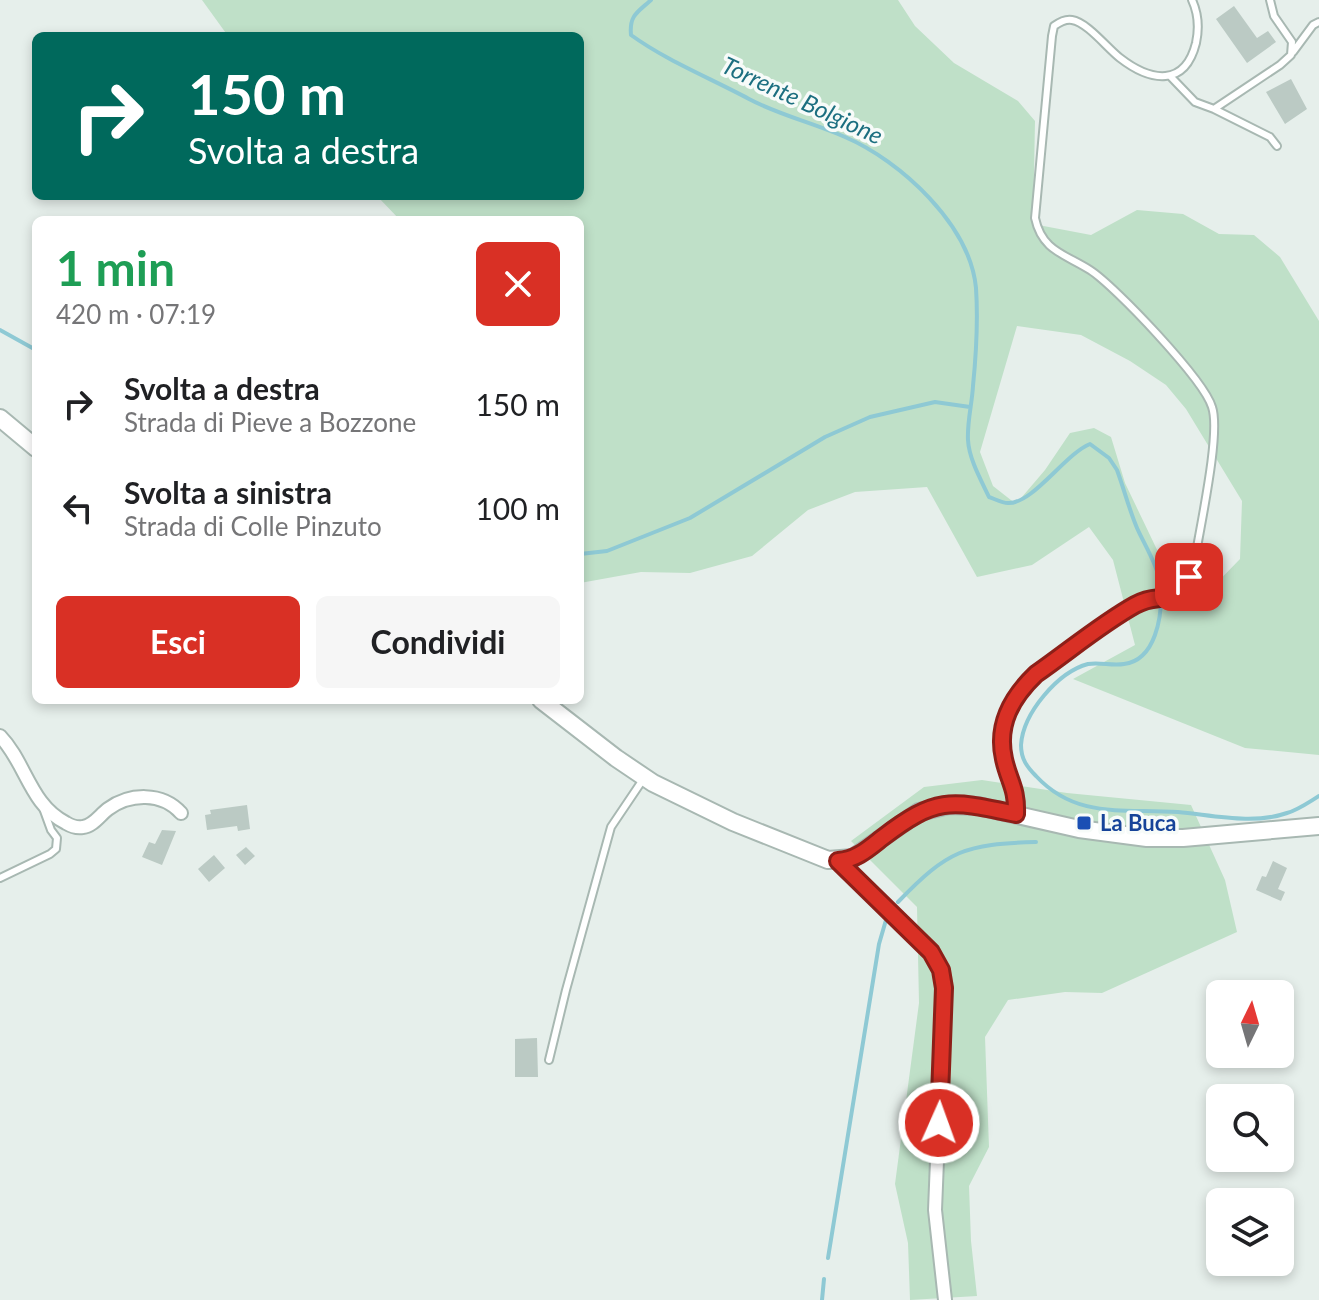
<!DOCTYPE html>
<html lang="it">
<meta charset="utf-8">
<style>
body{margin:0;font-family:Lato,sans-serif;background:#f6f6f6;color:#202124;height:100vh;display:flex;flex-direction:column;font-size:30px;white-space:nowrap}
*{box-sizing:border-box;margin:0}
p{font-size:26px;color:#757577}
.icon{flex:none;width:44px;height:44px;fill:none;stroke:currentColor;stroke-width:2;stroke-linecap:round;stroke-linejoin:round}
.map{position:relative;flex:1;overflow:hidden}
.sheet{position:absolute;left:32px;top:216px;width:552px;height:488px;display:flex;flex-direction:column;background:#fff;border-radius:12px;box-shadow:0 4px 12px #0003}
.sheet>*{flex:none}
.banner{position:absolute;left:32px;top:32px;width:552px;height:168px;border-radius:12px;box-shadow:0 4px 12px #0003;background:#00695c;color:#fff;overflow:hidden}
.needle{width:52px;rotate:5deg}
.controls{position:absolute;left:1206px;top:980px;display:grid;gap:16px}
.controls a{display:grid;place-items:center;width:88px;height:88px;border-radius:12px;background:#fff;box-shadow:0 4px 12px #0003;font-size:40px}
.pin{position:absolute;display:grid;place-items:center;width:68px;height:68px;color:#fff;margin:-34px;border-radius:16px;box-shadow:0 4px 12px #0006}
.me{position:absolute;width:88px;margin:-44px;rotate:2deg;stroke-linejoin:round;filter:drop-shadow(0 0 6px #0008)}
.turn{display:flex;align-items:center;gap:28px;height:168px;padding:0 24px;font-size:36px}
.turn .icon{width:104px;height:104px;stroke-width:2.5}
.turn b{display:block;font-size:56px;line-height:68px}
.round{display:grid;place-items:center;flex:none;width:84px;height:84px;border-radius:12px;background:#f6f6f6}
.head{display:flex;align-items:center;justify-content:space-between;height:136px;padding:0 24px}
h1{font-size:48px;font-weight:700;line-height:60px;color:#1e9e55}
.action{display:flex;gap:16px;margin-top:auto;padding:16px 24px}
.action a{flex:1;height:92px;border-radius:12px;background:#d93025;color:#fff;font-size:32px;font-weight:700;line-height:92px;text-align:center}
.action a+a{background:#f6f6f6;color:#202124}
ul{padding:0;list-style:none}
li{display:flex;align-items:center;gap:24px;height:104px;padding:0 24px}
li div{flex:1}
li b{display:block;font-size:30px}
li em{font-style:normal}
.map>svg:first-child{display:block}
.green{fill:#bfe0c8;fill-rule:evenodd}
.lines{fill:none;stroke-linecap:round;stroke-linejoin:round}
.stream{stroke:#8ec9d4;stroke-width:4}
.building{fill:#bbcac4}
.service-casing{stroke:#a8b8b2;stroke-width:10}
.minor-casing{stroke:#a8b8b2;stroke-width:16}
.tertiary-casing{stroke:#a8b8b2;stroke-width:20}
.service{stroke:#fff;stroke-width:6}
.minor{stroke:#fff;stroke-width:12}
.tertiary{stroke:#fff;stroke-width:16}
.route-casing{stroke:#8d1f18;stroke-width:20}
.route{stroke:#d93025;stroke-width:14}
.transit-dot{fill:#1a4fb4;stroke:#f7fbf9;stroke-width:3}
.labels{text-anchor:middle;stroke-width:7;stroke-linejoin:round;paint-order:stroke}
.transit-label{font-size:22px;font-weight:bold;fill:#164399;stroke:#f7fbf9;text-anchor:start}
.water-label{font-size:24px;font-style:italic;fill:#1c6f80;stroke:#f7fbf9}
</style>
<div class="map">
<svg width="1319" height="1300" viewBox="0 0 1319 1300">
<rect width="100%" height="100%" fill="#e6efeb"/>
<path class="green" d="M 202,0 L 898,0 L 915,26 L 954,63 L 1018,101 L 1035,121 L 1033,224 L 1091,235 L 1137,210 L 1183,214 L 1219,234 L 1254,235 L 1280,257 L 1319,321 L 1319,755 L 1245,748 L 1073,679 L 1135,645 L 1113,560 L 1089,527 L 1032,565 L 977,577 L 927,487 L 855,492 L 808,510 L 752,556 L 690,573 L 641,572 L 580,583 L 580,220 L 400,220 L 377,196 L 580,196 L 580,36 L 228,36 ZM 1017,326 L 1081,335 L 1130,361 L 1166,385 L 1186,409 L 1242,501 L 1240,559 L 1204,596 L 1160,556 L 1125,483 L 1111,437 L 1094,428 L 1070,433 L 1045,470 L 1016,504 L 993,486 L 980,452 Z
M 982,780 L 1067,793 L 1191,805 L 1225,880 L 1237,932 L 1102,993 L 1065,992 L 1008,1000 L 985,1037 L 989,1147 L 969,1186 L 971,1241 L 977,1296 L 910,1300 L 908,1243 L 895,1184 L 919,1003 L 917,907 L 851,841 L 924,787 Z"/>
<g class="lines">
<path class="stream" d="M 651,0 C 638,12 629,15 631,35 C 667,61 710,78 749,99 C 779,115 814,123 845,137 C 901,161 970,225 976,288 C 978,318 976,356 973,386 C 972,404 967,422 968,440 C 969,459 981,480 989,497 C 995,499 1002,503 1008,503 C 1033,504 1065,454 1090,444 L 1109,458 L 1117,470 C 1124,489 1129,509 1137,528 C 1145,546 1160,569 1161,590 C 1162,616 1156,660 1124,664 C 1112,666 1100,662 1088,664 C 1058,672 1023,713 1021,745 C 1021,759 1027,767 1036,776 C 1077,820 1125,808 1178,812 C 1212,815 1253,825 1287,813 C 1298,810 1309,802 1319,796
M 0,330 L 36,350
M 580,554 L 607,551 L 690,518 L 825,437 L 870,417 L 935,402 L 970,407
M 898,902 C 948,850 965,844 1036,842
M 828,1258 L 879,944 L 886,920
M 822,1300 L 824,1279"/>
</g>
<path class="building" d="M 1234,6 L 1257,38 L 1268,31 L 1276,42 L 1247,63 L 1216,19 Z
M 1291,79 L 1307,109 L 1285,124 L 1266,92 Z
M 247,805 L 250,829 L 238,831 L 237,826 L 207,830 L 205,815 L 211,814 L 210,810 Z
M 162,830 L 176,831 L 162,865 L 142,857 L 149,842 L 155,844 Z
M 246,847 L 255,856 L 245,865 L 236,855 Z
M 214,855 L 225,868 L 209,882 L 198,869 Z
M 1273,861 L 1287,868 L 1278,889 L 1285,892 L 1281,901 L 1256,890 L 1262,876 L 1266,877 Z
M 537,1038 L 538,1077 L 515,1077 L 515,1039 Z"/>
<g class="lines">
<defs>
<path id="service" d="M 1293,52 L 1313,25 L 1319,22
M 1171,77 L 1195,102 L 1214,109 L 1280,65 L 1291,55 L 1292,42 L 1274,16 L 1270,0
M 1214,109 L 1270,137 L 1277,146
M 1016,813 C 1017,786 1003,766 1002,740 C 1001,692 1046,666 1081,642 C 1100,629 1118,616 1137,603 C 1175,590 1179,604 1195,559 C 1200,527 1221,433 1212,407 C 1204,380 1115,286 1090,270 C 1065,254 1042,251 1035,218 L 1052,36 L 1054,26 C 1060,22 1065,19 1072,20 C 1087,22 1108,49 1120,58 C 1151,82 1185,87 1196,43 C 1199,29 1198,13 1192,0
M 0,878 L 50,854 L 56,849 L 57,838 L 51,830 L 43,808
M 549,1060 L 566,990 L 611,827 L 644,778"/>
<path id="minor" d="M 0,736 C 26,763 30,805 66,823 C 71,826 78,828 83,827 C 93,826 100,815 108,809 C 130,793 162,792 181,813
M 838,861 L 931,952 L 941,970 L 944,988 L 935,1210 L 945,1300"/>
<path id="tertiary" d="M 0,418 L 36,448
M 541,700 L 616,758 L 653,783 L 733,822 L 828,860 L 853,858 L 919,812 L 949,805 L 978,806 L 1079,829 L 1147,838 L 1183,838 L 1319,826"/>
</defs>
<use href="#service" class="service-casing"/>
<use href="#minor" class="minor-casing"/>
<use href="#tertiary" class="tertiary-casing"/>
<use href="#service" class="service"/>
<use href="#minor" class="minor"/>
<use href="#tertiary" class="tertiary"/>
</g>
<g class="lines">
<defs>
<path id="route" d="M 939,1123 L 944,988 L 941,970 L 931,952 L 838,861 C 856,860 868,849 882,838 C 937,796 950,800 1016,814 C 1017,788 1009,782 1004,759 C 996,724 1012,697 1036,674 C 1069,651 1101,624 1135,605 C 1162,590 1164,610 1189,577"/>
</defs>
<use href="#route" class="route-casing"/>
<use href="#route" class="route"/>
</g>
<rect class="transit-dot" x="1076" y="815" width="16" height="16" rx="4"/>
<g class="labels">
<g class="transit-label">
<text x="1100" y="831">La Buca</text>
</g>
<g class="water-label">
<text transform="translate(802 101) rotate(25)" y="8">Torrente Bolgione</text>
</g>
</g>
</svg>
<div class="controls">
<a><svg class="needle" viewBox="-14 -14 28 28"><path d="M0-13l5 13h-10z" fill="#e53935"/><path d="M0 13l5-13h-10z" fill="#757577"/></svg></a>
<a><svg class="icon" aria-label="search" viewBox="0 0 24 24"><circle cx="10" cy="10" r="6"/><path d="M15 15l6 6"/></svg></a>
<a><svg class="icon" aria-label="layers" viewBox="0 0 24 24"><path d="M12 4l9 5-9 5-9-5zM3 14l9 5 9-5"/></svg></a>
</div>
<div class="pin" style="left:1189px;top:577px;background:#d93025"><svg class="icon" aria-label="arrive" viewBox="0 0 24 24"><path d="M6 21V4h12l-3 4 3 4H6"/></svg></div>
<svg class="me" style="left:939px;top:1123px" viewBox="-20 -20 40 40"><circle r="17" fill="#d93025" stroke="#fff" stroke-width="3"/><path d="M0-11L8 9 0 5-8 9z" fill="#fff"/></svg>
<div class="banner">
<div class="turn"><svg class="icon" aria-label="right" viewBox="0 0 24 24"><path d="M7 20v-9h11M14 6l5 5-5 5"/></svg><div><b>150 m</b>Svolta a destra</div></div>
</div>
<section class="sheet">
<div class="head"><div><h1>1 min</h1><p>420 m · 07:19</p></div><a class="round" style="background:#d93025;color:#fff"><svg class="icon" aria-label="close" viewBox="0 0 24 24"><path d="M6 6l12 12M18 6L6 18"/></svg></a></div>
<ul>
<li><svg class="icon" aria-label="right" viewBox="0 0 24 24"><path d="M7 20v-9h11M14 6l5 5-5 5"/></svg><div><b>Svolta a destra</b><p>Strada di Pieve a Bozzone</p></div><em>150 m</em></li>
<li><svg class="icon" aria-label="left" viewBox="0 0 24 24"><path d="M17 20v-9H6M10 6l-5 5 5 5"/></svg><div><b>Svolta a sinistra</b><p>Strada di Colle Pinzuto</p></div><em>100 m</em></li>
</ul>
<div class="action"><a>Esci</a><a>Condividi</a></div>
</section>
</div>
